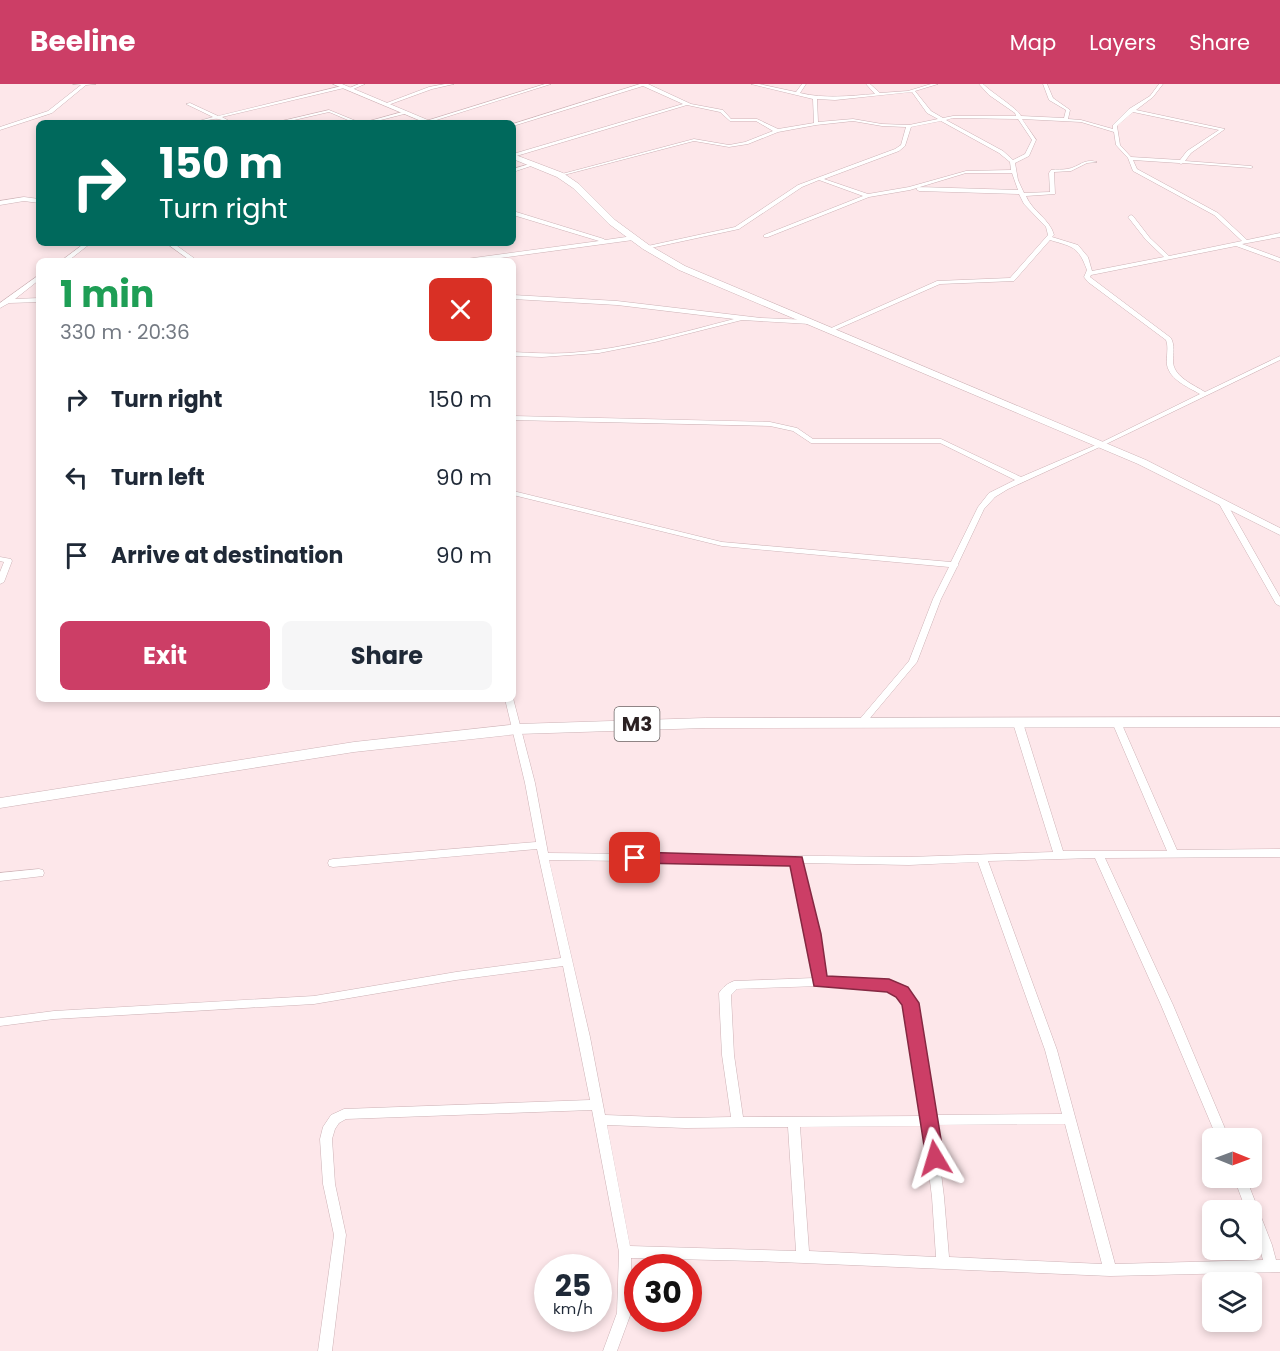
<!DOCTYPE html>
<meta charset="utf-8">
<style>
body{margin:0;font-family:Poppins,sans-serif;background:#f6f6f7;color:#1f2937;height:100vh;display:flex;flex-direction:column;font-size:22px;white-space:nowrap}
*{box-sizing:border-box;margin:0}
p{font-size:20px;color:#747a83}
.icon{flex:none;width:33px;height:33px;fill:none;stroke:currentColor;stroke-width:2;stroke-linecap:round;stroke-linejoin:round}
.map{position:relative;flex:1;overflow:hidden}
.side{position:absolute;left:36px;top:174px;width:480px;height:444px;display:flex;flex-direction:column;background:#fff;border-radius:9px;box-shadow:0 3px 9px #0003}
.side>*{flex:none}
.banner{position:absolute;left:36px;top:36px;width:480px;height:126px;border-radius:9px;box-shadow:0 3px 9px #0003;background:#00695c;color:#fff;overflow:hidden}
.needle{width:39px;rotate:91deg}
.tools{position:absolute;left:1202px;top:1044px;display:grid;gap:12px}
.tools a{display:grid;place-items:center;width:60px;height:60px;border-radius:9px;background:#fff;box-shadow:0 3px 9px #0003;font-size:30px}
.speed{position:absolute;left:534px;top:1170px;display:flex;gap:12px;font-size:30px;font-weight:700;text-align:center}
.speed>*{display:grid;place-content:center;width:78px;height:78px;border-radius:50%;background:#fff;box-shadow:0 3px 9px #0003;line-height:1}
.speed small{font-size:15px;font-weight:400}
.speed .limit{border:9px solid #d22;background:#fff;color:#111}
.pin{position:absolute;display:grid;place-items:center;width:51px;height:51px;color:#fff;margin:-26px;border-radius:12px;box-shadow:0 3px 9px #0006}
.me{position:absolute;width:66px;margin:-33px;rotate:353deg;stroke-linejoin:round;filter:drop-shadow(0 0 4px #0008)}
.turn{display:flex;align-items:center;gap:21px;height:126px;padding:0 24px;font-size:27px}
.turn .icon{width:78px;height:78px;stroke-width:2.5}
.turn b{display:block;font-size:42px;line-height:51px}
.round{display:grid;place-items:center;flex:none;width:63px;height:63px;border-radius:9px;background:#f6f6f7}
.headline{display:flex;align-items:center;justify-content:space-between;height:102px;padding:0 24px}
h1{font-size:36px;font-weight:700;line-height:45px;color:#1e9e55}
.primary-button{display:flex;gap:12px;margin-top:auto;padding:12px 24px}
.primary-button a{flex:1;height:69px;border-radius:9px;background:#cc3e66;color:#fff;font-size:24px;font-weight:700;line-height:69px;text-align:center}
.primary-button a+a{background:#f6f6f7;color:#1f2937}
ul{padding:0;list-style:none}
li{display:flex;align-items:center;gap:18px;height:78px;padding:0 24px}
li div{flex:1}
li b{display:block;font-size:22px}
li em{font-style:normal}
header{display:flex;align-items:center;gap:36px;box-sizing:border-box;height:84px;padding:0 30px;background:#cc3e66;color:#fff}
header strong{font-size:28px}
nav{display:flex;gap:33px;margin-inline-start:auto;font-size:21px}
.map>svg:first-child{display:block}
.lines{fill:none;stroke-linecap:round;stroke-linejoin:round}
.street-casing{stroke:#cdb2b6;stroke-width:1}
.secondary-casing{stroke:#cdb2b6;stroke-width:1}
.primary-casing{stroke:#cdb2b6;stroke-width:1}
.street{fill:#fff;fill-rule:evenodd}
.secondary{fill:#fff;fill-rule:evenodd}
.primary{fill:#fff;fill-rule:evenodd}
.route{fill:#cc3e66;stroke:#852842;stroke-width:1.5}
.labels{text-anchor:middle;stroke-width:6;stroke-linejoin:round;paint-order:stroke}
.shield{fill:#fff;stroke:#6b6464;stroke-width:1.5}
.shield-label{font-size:20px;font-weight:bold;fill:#2b2122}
</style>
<header>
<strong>Beeline</strong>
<nav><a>Map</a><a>Layers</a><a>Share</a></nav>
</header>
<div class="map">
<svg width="1280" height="1267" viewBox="0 0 1280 1267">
<rect width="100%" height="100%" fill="#fde7ea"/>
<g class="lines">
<defs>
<path id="street" d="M 73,0 L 96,0 L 86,1 L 52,29 L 0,46 L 0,43 L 48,27 L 81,1 Z
M 359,0 L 365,0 L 351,6 L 347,5 Z
M 445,0 L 454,0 L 432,5 L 388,21 L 384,20 L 429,3 Z
M 545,0 L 551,0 L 430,38 L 426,37 Z
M 640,0 L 648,0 L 691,20 L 723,26 L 731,35 L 757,35 L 778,45 L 814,39 L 813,15 L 751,0 L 759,0 L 796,8 L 802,0 L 806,0 L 800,9 C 825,15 849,12 875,10 L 866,0 L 870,0 L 880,9 L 908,7 L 931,0 L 938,0 L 915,7 L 931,27 L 943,34 L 953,32 L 1016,32 L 1015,29 L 989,11 L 979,0 L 983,0 C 992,9 1017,24 1021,32 L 1064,34 L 1066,26 L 1049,16 L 1043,0 L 1047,0 L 1053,14 L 1070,26 L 1068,35 L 1081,36 L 1113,45 L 1113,41 L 1129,25 L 1150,12 L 1159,0 L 1163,0 L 1153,13 L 1136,26 L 1225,45 L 1191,69 L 1185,77 L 1251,82 L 1253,83 L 1251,84 L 1183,79 L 1181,80 L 1179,79 L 1133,76 L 1137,85 L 1218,129 L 1247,156 L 1280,149 L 1280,153 L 1242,160 L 1280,174 L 1280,178 L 1236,162 L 1091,191 L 1090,193 L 1171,254 C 1175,262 1173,269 1173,278 C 1174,293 1194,301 1205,308 L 1278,273 L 1280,272 L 1280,276 L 1102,362 L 1008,405 L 995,413 L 984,425 L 958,480 L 959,481 L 957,483 L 941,515 L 917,578 L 865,640 L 859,640 L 857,638 L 859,636 L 909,577 L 933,515 L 949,483 L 722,462 L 513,411 L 513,407 L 722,458 L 951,478 L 978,423 L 989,409 L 1015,396 L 940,359 L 811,359 L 793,347 L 770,342 L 513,336 L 513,332 L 770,338 L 797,344 L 813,355 L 941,355 L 1021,393 L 1098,360 L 1200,310 C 1188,303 1170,296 1167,281 C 1166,272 1169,264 1166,256 L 1088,198 L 1084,193 L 1087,186 C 1078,162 1073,163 1050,156 L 1014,197 L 940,200 L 833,247 L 829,247 L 829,245 L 937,197 L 1010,194 L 1048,151 L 1046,143 L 1024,120 L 1019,110 L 919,107 L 916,105 L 919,103 L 1018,106 L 1012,89 L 966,89 L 910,106 L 869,113 L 768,153 L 764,153 L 764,151 L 863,112 L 819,96 L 802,103 L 739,145 L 646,165 L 643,163 L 735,143 L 798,101 L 895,65 L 901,61 L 906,43 L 882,42 L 853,37 L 816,41 L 778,48 L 748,60 L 729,63 L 694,57 L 560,92 L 558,91 L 694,55 L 729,61 L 745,58 L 773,47 L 756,37 L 730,37 L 720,28 L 687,21 L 513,73 L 513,70 L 683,20 L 643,2 L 513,42 L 513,40 ZM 912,8 L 927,29 L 938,35 L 909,41 L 882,40 L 853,35 L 818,38 L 817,15 L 835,16 ZM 1133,28 L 1219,46 L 1187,67 L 1180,76 L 1131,73 L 1120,61 L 1117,42 ZM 953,34 L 1018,35 L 1032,56 L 1025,70 L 1013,76 L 1003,67 L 946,36 ZM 1022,35 L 1081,38 L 1114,48 L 1116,61 L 1128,74 L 1133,87 L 1214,131 L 1242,157 L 1169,172 L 1150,154 L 1133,132 L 1131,131 L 1128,133 L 1146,156 L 1164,173 L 1092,187 L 1088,173 L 1078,161 L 1052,153 L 1054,151 C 1050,135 1032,127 1026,112 L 1055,110 L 1054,88 L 1071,87 L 1087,79 L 1097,78 C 1083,74 1080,83 1067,85 C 1062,86 1057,85 1051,86 L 1049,89 L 1050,108 L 1024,109 L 1018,96 L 1015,79 L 1029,72 L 1036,56 ZM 941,37 L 999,69 L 1010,78 L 1011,86 L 966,87 L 909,103 L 868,110 L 824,95 L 899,67 L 905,62 L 911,43 Z
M 342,2 L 344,4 L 222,33 L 233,39 C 227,39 224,36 218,35 C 211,34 200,39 192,39 L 213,33 L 186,20 L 190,19 L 218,32 Z
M 329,26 L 361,39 L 355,39 L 329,28 L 281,39 L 273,39 Z
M 406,27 L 408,29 L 369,39 L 362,39 Z
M 533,79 L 537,80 L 513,88 L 513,85 Z
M 24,113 L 39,115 L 39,119 L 24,117 L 0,121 L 0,117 Z
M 513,127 L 604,155 L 605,156 L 633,152 L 636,154 L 633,156 L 478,177 L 463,177 L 466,175 L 599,157 L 513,131 Z
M 85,159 L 91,159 L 68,177 L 61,177 Z
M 166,159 L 173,159 L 198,177 L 191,177 Z
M 39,191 L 39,196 L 15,215 L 39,214 L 39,218 L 9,219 L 0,224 L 0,219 Z
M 513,211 L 617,217 L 761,234 L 810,236 L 813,238 L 810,240 L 742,236 L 655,258 L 599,269 L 542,273 L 513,272 L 513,268 C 532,269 550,270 569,269 C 625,265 680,249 734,235 L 617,221 L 513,215 Z
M 1219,416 L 1222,416 L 1226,418 L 1280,513 L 1280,522 L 1276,520 L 1218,418 Z
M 0,473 L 11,475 L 12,477 L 4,498 L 0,500 L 0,488 L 4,478 L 0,477 Z
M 513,614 L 535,699 L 548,769 L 909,773 L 1053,768 L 1013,639 L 1018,636 L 1023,639 L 1063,767 L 1167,767 L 1112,638 L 1114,636 L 1120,636 L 1177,766 L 1280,765 L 1280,773 L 1105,774 L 1173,921 L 1229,1054 L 1217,1054 L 1161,921 L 1095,774 L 988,777 L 1057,966 L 1115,1180 L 1263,1176 C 1259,1159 1251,1144 1251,1126 L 1246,1126 L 1234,1094 L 1246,1094 L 1272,1161 L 1276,1176 L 1280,1176 L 1280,1188 L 1110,1192 L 756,1177 L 631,1174 L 631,1229 L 617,1267 L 603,1267 L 617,1229 L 619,1168 L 592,1026 L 346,1035 L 339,1039 L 335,1045 L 332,1055 L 335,1100 L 346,1151 L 332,1267 L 318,1267 L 334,1151 L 323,1100 L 320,1055 L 323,1043 L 331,1031 L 344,1025 L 590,1016 L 563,882 L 456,896 L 314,920 L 54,935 L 0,942 L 0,934 L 54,927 L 314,912 L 456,888 L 561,874 L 537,765 L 333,783 L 329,782 L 328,779 L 329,776 L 333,775 L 536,758 L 525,699 L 505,615 ZM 549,776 L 792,779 L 808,850 L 814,894 L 734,897 C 728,899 722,904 719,909 L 722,971 L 731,1033 L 685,1034 L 605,1031 L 590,953 ZM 978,778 L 1045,966 L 1062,1030 L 934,1031 L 916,919 L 906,905 L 889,898 L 825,894 L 818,850 L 802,779 L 909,781 ZM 820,902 L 888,906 L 898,911 L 905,920 L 922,1032 L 743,1033 L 734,971 L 731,911 L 737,905 ZM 1065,1040 L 1102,1180 L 949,1173 L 944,1113 L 935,1041 ZM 607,1041 L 685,1044 L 788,1043 L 796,1167 L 630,1162 ZM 923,1042 L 932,1113 L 936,1173 L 809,1167 L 800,1043 Z
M 39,785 L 43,786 L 44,789 L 43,792 L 0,797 L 0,789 Z"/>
<path id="secondary" d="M 333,0 L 342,0 L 435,39 L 426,39 Z
M 513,70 L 563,89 L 579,100 L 615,136 L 649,161 L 685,182 L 1146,376 L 1280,444 L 1280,451 L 1138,380 L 679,186 L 643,165 L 609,140 L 573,104 L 557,93 L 513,75 Z"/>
<path id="primary" d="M 1280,633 L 1280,643 L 705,644 L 518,650 L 354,668 L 0,724 L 0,714 L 354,658 L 518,640 L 705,634 Z"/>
</defs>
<use href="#street" class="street-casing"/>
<use href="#secondary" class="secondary-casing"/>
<use href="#primary" class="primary-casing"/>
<use href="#street" class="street"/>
<use href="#secondary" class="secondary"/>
<use href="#primary" class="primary"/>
</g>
<path class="route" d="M 635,768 L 802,773 L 821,850 L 827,892 L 889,895 L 908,903 L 919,919 L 944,1074 L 942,1080 L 935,1082 L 929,1080 L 926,1074 L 902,921 L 896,913 L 887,908 L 814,902 L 790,782 L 635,779 L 629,777 L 627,774 L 629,770 Z"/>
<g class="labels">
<rect class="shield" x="614.5" y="623" width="45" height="34" rx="4.5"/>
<g class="shield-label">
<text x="637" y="647">M3</text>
</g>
</g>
</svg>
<div class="tools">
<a><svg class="needle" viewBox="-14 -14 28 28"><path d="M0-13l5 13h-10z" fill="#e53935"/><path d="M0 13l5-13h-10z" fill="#747a83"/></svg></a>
<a><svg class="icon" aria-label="search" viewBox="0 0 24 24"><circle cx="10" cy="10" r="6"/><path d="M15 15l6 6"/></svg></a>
<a><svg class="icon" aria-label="layers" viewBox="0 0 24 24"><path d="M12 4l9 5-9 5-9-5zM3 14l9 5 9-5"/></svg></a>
</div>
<div class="speed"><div>25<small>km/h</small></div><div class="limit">30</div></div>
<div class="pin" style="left:635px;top:774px;background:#d93025"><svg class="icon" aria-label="arrive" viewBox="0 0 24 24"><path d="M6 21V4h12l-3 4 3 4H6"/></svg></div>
<svg class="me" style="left:935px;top:1074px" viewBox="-20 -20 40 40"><path d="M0-17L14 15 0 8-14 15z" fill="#cc3e66" stroke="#fff" stroke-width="4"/></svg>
<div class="banner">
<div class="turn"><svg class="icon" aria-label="right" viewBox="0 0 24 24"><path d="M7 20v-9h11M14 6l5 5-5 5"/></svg><div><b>150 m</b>Turn right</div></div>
</div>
<section class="side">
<div class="headline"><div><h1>1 min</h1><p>330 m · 20:36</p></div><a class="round" style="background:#d93025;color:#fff"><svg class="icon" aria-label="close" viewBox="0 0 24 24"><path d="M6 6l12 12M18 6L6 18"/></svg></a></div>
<ul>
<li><svg class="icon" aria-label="right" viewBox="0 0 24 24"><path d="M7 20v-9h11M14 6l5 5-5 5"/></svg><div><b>Turn right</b></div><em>150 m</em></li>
<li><svg class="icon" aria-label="left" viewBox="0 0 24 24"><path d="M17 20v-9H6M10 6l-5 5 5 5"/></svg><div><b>Turn left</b></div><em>90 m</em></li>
<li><svg class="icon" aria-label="arrive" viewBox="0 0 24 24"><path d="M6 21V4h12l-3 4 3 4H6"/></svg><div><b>Arrive at destination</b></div><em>90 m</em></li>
</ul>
<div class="primary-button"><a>Exit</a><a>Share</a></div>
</section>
</div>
